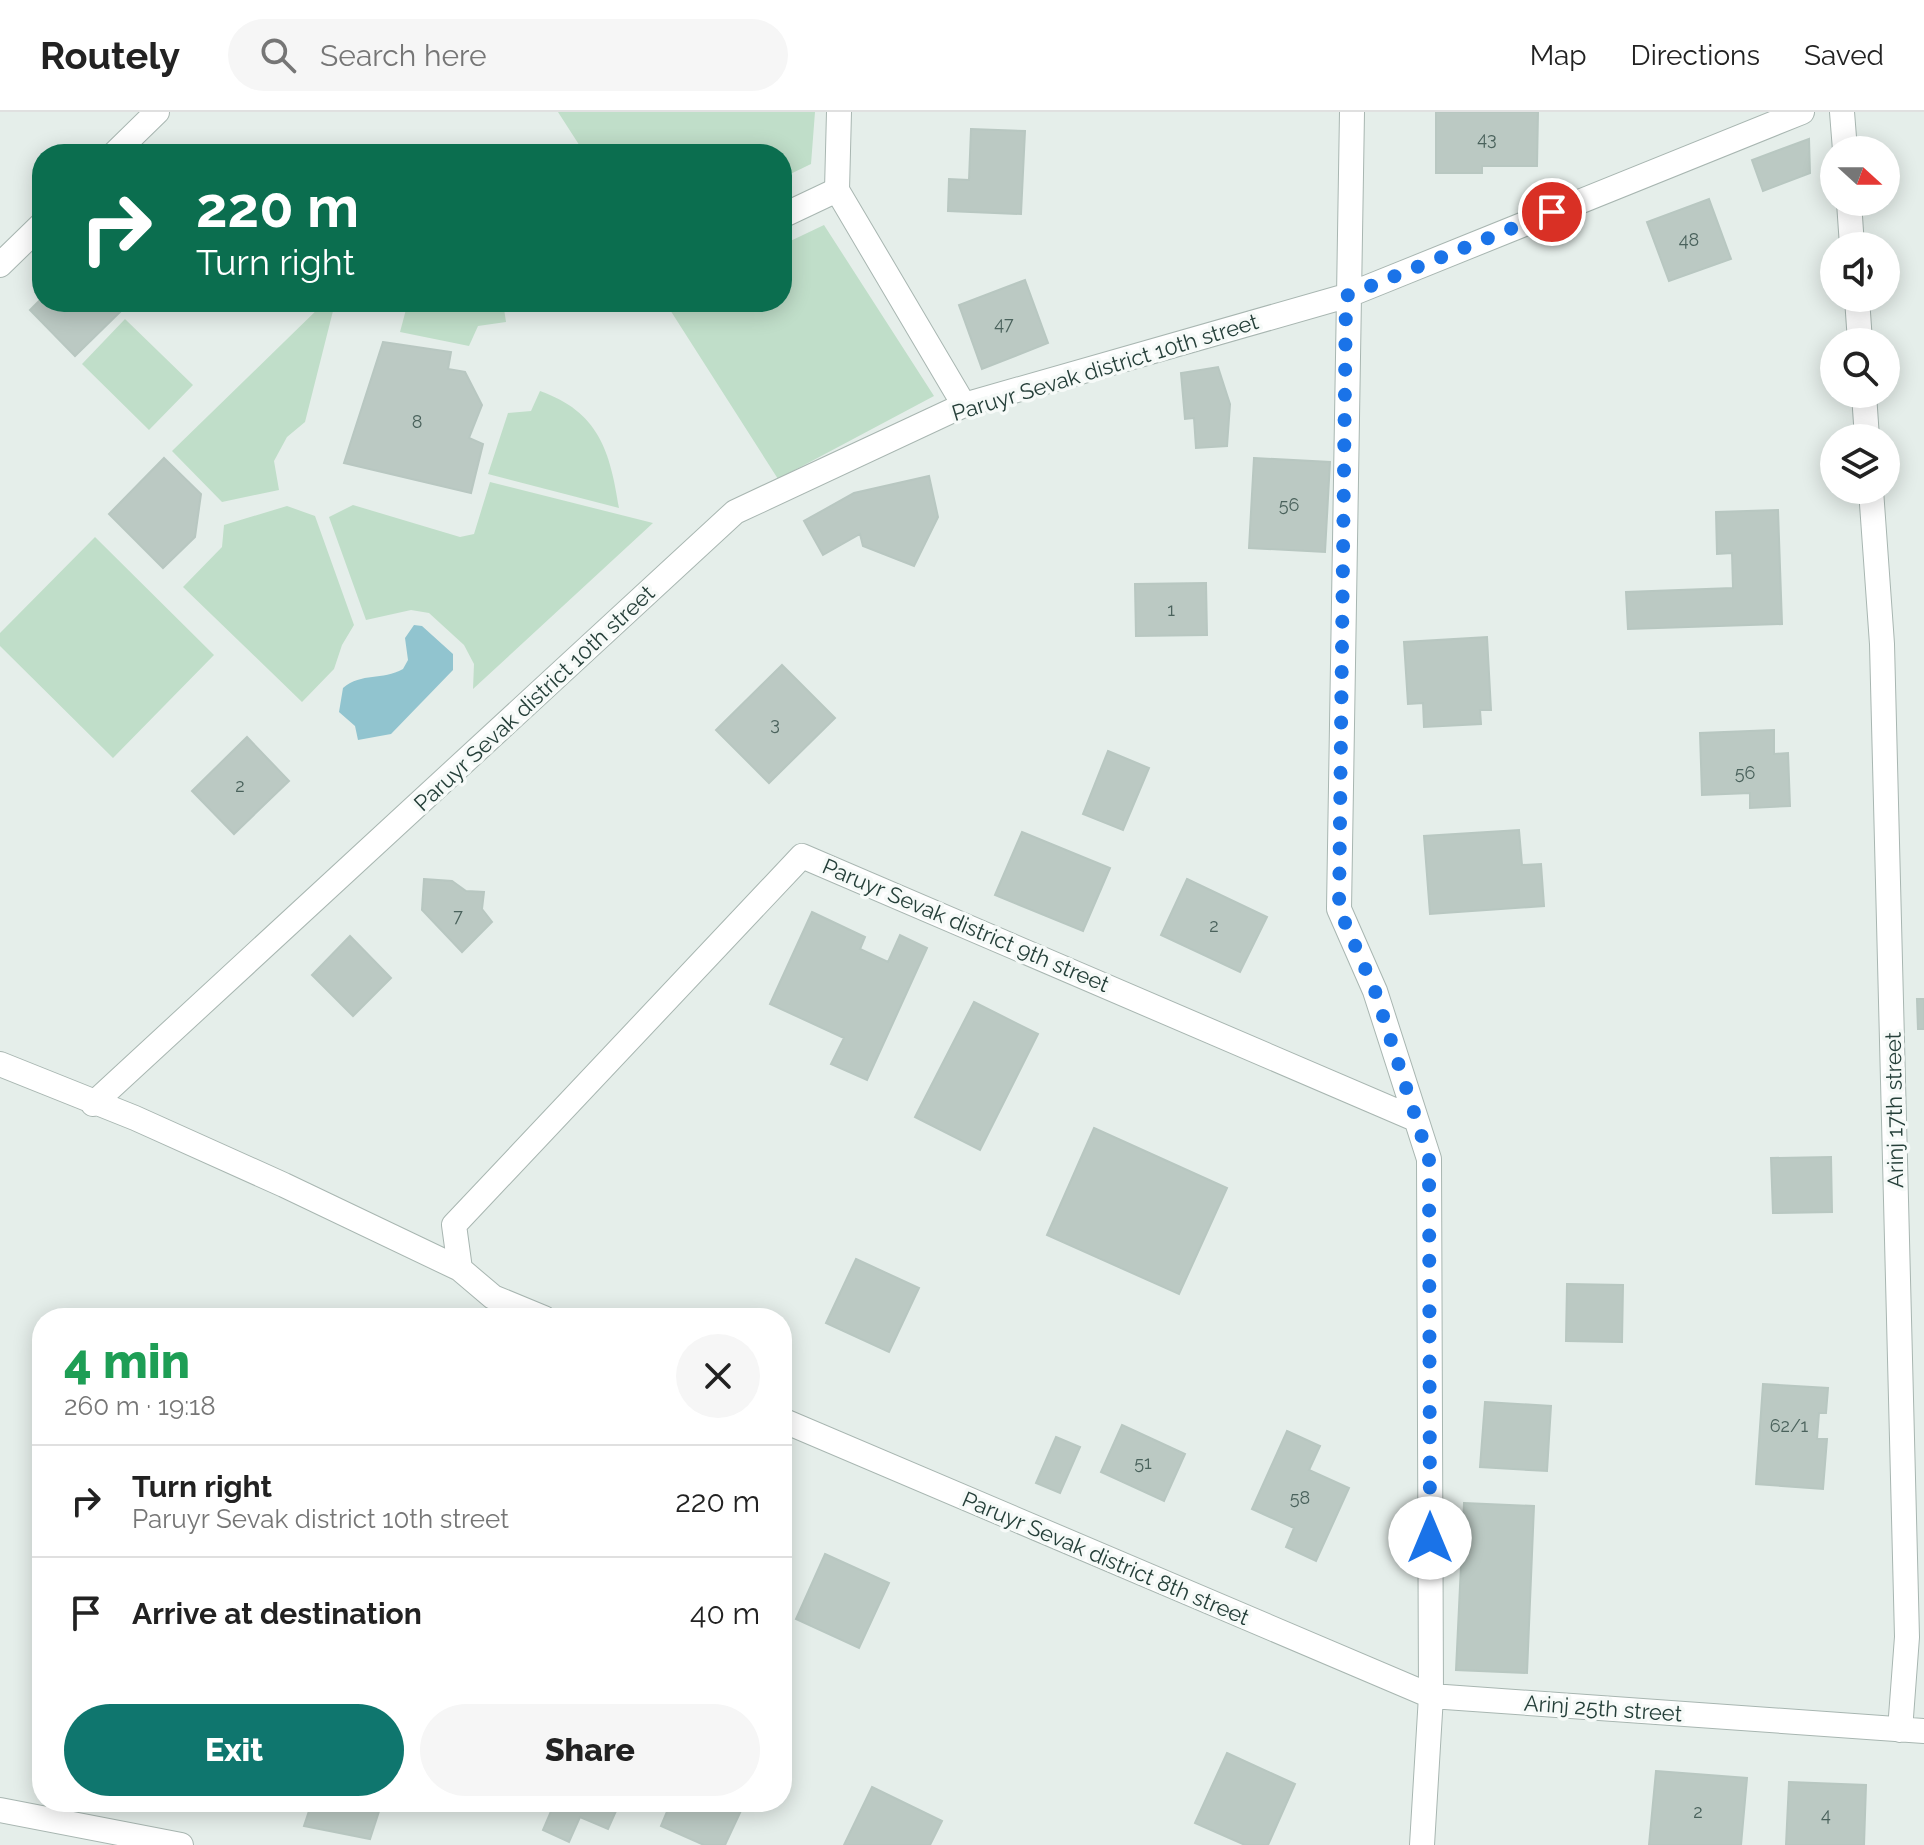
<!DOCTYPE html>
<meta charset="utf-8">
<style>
body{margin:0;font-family:Raleway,sans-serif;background:#f6f6f6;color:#222;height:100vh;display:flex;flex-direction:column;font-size:30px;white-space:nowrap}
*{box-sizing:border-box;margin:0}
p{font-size:26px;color:#767676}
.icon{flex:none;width:44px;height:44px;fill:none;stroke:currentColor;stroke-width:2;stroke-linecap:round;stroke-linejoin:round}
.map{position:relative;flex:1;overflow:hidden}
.sheet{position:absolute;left:32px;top:1196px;width:760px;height:504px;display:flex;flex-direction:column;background:#fff;border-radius:32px;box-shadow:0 4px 20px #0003}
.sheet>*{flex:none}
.guide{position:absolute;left:32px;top:32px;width:760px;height:168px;border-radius:32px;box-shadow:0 4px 20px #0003;background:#0b6e4f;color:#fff;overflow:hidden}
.needle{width:52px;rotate:111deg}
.tools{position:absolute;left:1820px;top:24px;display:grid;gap:16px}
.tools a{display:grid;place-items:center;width:80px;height:80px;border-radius:50%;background:#fff;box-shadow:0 4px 20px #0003;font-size:40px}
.pin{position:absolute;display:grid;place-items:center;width:68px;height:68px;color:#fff;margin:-34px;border:4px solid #fff;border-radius:50%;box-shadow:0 2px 8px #0007}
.me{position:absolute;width:88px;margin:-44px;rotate:0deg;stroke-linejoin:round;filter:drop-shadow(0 0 6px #0008)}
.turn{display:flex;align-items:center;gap:28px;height:168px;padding:0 32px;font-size:36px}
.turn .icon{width:104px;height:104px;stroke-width:2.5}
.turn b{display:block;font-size:56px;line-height:68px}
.round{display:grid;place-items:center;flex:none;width:84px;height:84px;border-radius:42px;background:#f6f6f6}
.summary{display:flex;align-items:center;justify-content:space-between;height:136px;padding:0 32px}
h1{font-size:48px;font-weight:800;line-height:60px;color:#1e9e55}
.action{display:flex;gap:16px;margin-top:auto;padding:16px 32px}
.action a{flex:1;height:92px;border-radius:48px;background:#0f766e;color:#fff;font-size:32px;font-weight:800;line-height:92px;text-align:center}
.action a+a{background:#f6f6f6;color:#222}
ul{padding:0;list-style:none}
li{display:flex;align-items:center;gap:24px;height:112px;padding:0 32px;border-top:2px solid #e0e0e0}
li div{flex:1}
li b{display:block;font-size:30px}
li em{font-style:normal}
header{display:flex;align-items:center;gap:48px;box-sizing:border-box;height:112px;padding:0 40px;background:#fff;border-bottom:2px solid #e0e0e0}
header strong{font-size:38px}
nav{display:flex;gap:44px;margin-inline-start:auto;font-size:28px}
.search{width:560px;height:72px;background:#f6f6f6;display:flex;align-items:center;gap:20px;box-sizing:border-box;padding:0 28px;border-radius:44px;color:#767676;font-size:30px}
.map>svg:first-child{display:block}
.green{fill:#c0dec9}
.water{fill:#91c4cf}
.building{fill:#bbc9c3;stroke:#b8c7c1;stroke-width:2}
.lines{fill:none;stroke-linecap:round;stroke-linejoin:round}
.service-casing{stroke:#a8b6b1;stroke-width:26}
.minor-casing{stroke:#a8b6b1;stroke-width:26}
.service{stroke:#fff;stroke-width:24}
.minor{stroke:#fff;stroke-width:24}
.route{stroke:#1a73e8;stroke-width:14;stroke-dasharray:0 25.2}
.labels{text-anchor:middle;stroke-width:7;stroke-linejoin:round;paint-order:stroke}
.number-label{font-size:18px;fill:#4a625c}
.street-label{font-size:22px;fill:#253f39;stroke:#f6faf8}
</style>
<header>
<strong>Routely</strong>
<div class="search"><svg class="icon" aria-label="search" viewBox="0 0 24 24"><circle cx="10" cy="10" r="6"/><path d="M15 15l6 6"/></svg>Search here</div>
<nav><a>Map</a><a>Directions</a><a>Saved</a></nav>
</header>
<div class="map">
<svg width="1924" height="1733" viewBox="0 0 1924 1733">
<rect width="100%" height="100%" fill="#e5eeea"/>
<path class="green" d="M 558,0 L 815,0 L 811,52 L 782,66 L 782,42 L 585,42 Z
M 824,113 L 934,284 L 778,367 L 665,190 L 782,190 L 782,133 Z
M 325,190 L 340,190 L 334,195 L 305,310 L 287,325 L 274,349 L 279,378 L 222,390 L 172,339 Z
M 408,190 L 503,190 L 506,210 L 478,214 L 469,234 L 400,220 Z
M 125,207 L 193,273 L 149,318 L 82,252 Z
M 540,279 C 599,300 610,339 619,396 L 488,362 L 508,301 L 531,299 Z
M 490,370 L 653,411 L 473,577 L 474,552 L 464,533 L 429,501 L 411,498 L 366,508 L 329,405 L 353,393 L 460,425 L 474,422 Z
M 287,394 L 315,404 L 354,513 L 342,533 L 334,557 L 302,590 L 183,475 L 222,435 L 224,413 Z
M 95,425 L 214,543 L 113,646 L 0,534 L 0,521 Z"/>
<path class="water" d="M 414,513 L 422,514 L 453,542 L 453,558 L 391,622 L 358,628 L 355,614 L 339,600 L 343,576 C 362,560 382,569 403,557 L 408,548 L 405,526 Z"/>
<path class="building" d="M 1436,0 L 1538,0 L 1537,54 L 1482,54 L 1482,61 L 1436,61 Z
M 971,17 L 1025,19 L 1021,102 L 948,99 L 949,67 L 969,68 Z
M 1809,27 L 1810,61 L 1763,79 L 1752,48 Z
M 1709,87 L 1731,147 L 1669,169 L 1647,110 Z
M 1025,168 L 1048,231 L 982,257 L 959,193 Z
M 42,186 L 42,190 L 112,190 L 121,199 L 75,244 L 30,198 Z
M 383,230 L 451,240 L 448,257 L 465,260 L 482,293 L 469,326 L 483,332 L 471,381 L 344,351 Z
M 1218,255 L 1230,292 L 1227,334 L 1196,336 L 1194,306 L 1185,307 L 1181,261 Z
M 164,346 L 201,382 L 195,425 L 163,456 L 109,402 Z
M 1254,346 L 1330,350 L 1325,440 L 1249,436 Z
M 929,364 L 938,405 L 914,454 L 863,434 L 860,422 L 823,443 L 804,409 L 854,381 Z
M 1778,398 L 1782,512 L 1628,517 L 1626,480 L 1733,476 L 1732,441 L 1717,442 L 1716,400 Z
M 1206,471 L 1207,523 L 1136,524 L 1135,472 Z
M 1487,525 L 1491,598 L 1480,598 L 1481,612 L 1424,615 L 1423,591 L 1408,592 L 1404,530 Z
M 782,553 L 835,606 L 769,671 L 716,618 Z
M 1774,618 L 1774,642 L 1788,641 L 1790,694 L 1750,696 L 1750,681 L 1702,683 L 1700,621 Z
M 247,625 L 289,669 L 234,722 L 192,679 Z
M 1108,639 L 1149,656 L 1123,718 L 1083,702 Z
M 1519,718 L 1522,753 L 1541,752 L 1544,794 L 1430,802 L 1424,724 Z
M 1022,720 L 1110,756 L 1083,819 L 995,783 Z
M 424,767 L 452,769 L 466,779 L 484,780 L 482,797 L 492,810 L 462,840 L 422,798 Z
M 1187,767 L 1267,805 L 1240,860 L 1161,823 Z
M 812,800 L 865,825 L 860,837 L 888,850 L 900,823 L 927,836 L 867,968 L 831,952 L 844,926 L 770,892 Z
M 350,824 L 391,866 L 353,904 L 312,863 Z
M 1917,887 L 1924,887 L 1924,917 L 1918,917 Z
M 974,890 L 1038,922 L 980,1038 L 915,1005 Z
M 1094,1016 L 1227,1076 L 1179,1182 L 1047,1123 Z
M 1831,1045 L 1832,1100 L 1773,1101 L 1771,1046 Z
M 856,1147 L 919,1176 L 889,1240 L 826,1211 Z
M 1567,1172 L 1623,1173 L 1622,1230 L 1566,1229 Z
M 1763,1272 L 1828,1276 L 1826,1301 L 1819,1301 L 1817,1327 L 1827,1327 L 1823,1377 L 1756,1372 Z
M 1485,1290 L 1551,1294 L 1547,1359 L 1480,1355 Z
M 1122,1313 L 1185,1342 L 1164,1389 L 1101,1360 Z
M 1287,1319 L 1320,1334 L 1309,1358 L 1349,1376 L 1316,1449 L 1286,1435 L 1294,1416 L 1252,1397 Z
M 1056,1325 L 1080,1335 L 1060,1381 L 1036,1371 Z
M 1464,1391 L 1534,1394 L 1527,1561 L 1456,1558 Z
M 825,1442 L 889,1471 L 859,1536 L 796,1507 Z
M 1227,1641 L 1295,1672 L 1268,1733 L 1245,1733 L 1195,1711 Z
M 1656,1659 L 1747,1666 L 1741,1733 L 1649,1733 Z
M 1789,1670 L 1866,1673 L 1864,1733 L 1786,1733 Z
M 872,1675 L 942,1709 L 930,1733 L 844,1733 Z
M 312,1690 L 346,1693 L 347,1690 L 382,1690 L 370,1727 L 304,1714 Z
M 555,1690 L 620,1690 L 608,1717 L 580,1705 L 569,1730 L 543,1718 Z
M 671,1690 L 745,1690 L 725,1733 L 704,1733 L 661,1714 Z"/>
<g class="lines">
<defs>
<path id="service" d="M 782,104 L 837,78"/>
<path id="minor" d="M 839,0 L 837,78 L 964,293
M 1842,0 L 1845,38
M 114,42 L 157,0
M 1849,90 L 1852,134
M 0,153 L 42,112
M 1857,186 L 1860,230
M 1864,282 L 1867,326
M 1871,378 L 1882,532 L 1907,1525 L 1900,1618
M 0,952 L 135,1006 L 284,1073 L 460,1157 L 493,1185 L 544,1206
M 93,992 L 735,400 L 964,293 L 1346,184 L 1802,0
M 460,1157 L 454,1113 L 802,744 L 1415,1007
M 782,1308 L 1431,1584 L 1429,1047 L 1375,879 L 1339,797 L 1352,0
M 0,1698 L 181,1733
M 1422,1733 L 1431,1584 L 1924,1619"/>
</defs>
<use href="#service" class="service-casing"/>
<use href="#minor" class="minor-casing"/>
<use href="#service" class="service"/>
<use href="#minor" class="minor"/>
</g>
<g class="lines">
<path class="route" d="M 1430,1426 L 1429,1047 L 1375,879 L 1339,797 L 1346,184 L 1552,100"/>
</g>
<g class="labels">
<g class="number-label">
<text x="1487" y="33">43</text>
<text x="1689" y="134">48</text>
<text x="1004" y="218">47</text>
<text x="417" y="316">8</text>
<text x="1289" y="399">56</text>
<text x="1171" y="504">1</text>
<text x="775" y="618">3</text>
<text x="1745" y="667">56</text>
<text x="240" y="680">2</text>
<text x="458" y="810">7</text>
<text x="1214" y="820">2</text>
<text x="1789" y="1320">62/1</text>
<text x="1143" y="1357">51</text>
<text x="1300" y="1392">58</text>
<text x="1698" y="1706">2</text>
<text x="1826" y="1709">4</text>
</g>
<g class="street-label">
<text transform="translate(1105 255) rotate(-17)" y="8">Paruyr Sevak district 10th street</text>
<text transform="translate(534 586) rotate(-43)" y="8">Paruyr Sevak district 10th street</text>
<text transform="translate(966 813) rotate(23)" y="8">Paruyr Sevak district 9th street</text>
<text transform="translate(1894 998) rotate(-91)" y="8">Arinj 17th street</text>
<text transform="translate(1106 1446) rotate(23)" y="8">Paruyr Sevak district 8th street</text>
<text transform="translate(1603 1596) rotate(4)" y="8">Arinj 25th street</text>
</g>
</g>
</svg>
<div class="tools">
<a><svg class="needle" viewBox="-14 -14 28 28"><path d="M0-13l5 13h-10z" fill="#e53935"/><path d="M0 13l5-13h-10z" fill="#767676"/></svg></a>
<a><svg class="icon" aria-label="sound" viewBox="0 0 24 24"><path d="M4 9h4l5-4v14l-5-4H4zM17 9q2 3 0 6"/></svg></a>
<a><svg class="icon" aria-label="search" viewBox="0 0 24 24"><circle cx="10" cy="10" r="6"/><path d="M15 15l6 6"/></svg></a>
<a><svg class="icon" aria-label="layers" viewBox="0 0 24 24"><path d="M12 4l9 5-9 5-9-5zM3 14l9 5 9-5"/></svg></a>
</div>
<div class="pin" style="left:1552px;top:100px;background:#d93025"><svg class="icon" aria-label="arrive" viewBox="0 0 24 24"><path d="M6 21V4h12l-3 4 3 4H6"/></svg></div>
<svg class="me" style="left:1430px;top:1426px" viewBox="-20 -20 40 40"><circle r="19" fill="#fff"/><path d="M0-13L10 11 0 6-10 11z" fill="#1a73e8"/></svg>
<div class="guide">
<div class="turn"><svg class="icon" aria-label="right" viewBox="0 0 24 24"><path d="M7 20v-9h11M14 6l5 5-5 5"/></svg><div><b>220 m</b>Turn right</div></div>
</div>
<section class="sheet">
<div class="summary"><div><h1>4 min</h1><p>260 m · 19:18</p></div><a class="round"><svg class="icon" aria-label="close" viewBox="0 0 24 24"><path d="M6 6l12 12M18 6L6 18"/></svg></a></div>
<ul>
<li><svg class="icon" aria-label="right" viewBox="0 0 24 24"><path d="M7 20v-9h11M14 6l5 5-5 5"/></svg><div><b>Turn right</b><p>Paruyr Sevak district 10th street</p></div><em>220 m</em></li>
<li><svg class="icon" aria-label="arrive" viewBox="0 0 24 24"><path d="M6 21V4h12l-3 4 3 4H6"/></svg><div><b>Arrive at destination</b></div><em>40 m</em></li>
</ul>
<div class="action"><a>Exit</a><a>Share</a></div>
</section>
</div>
